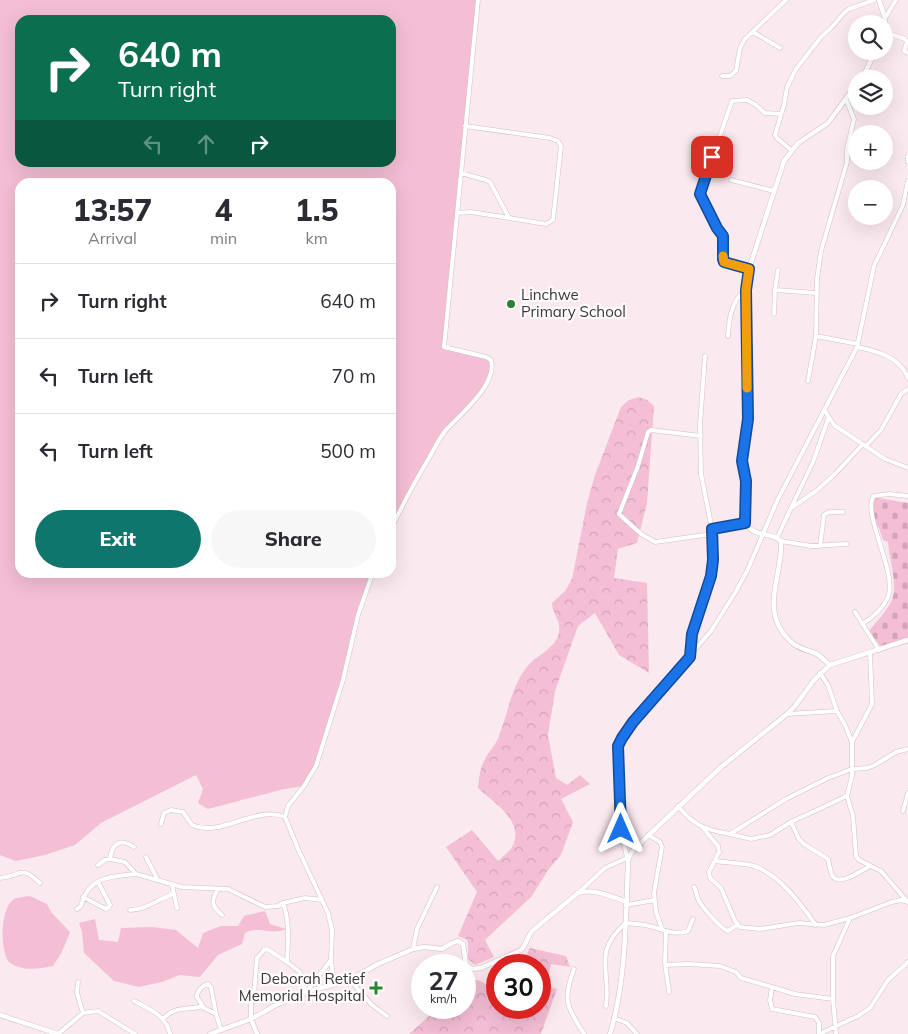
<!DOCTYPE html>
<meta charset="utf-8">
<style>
body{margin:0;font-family:Mulish,sans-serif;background:#f7f7f7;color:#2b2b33;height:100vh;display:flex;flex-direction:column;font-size:19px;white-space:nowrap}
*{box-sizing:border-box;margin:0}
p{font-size:16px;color:#7c7c81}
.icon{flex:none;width:28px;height:28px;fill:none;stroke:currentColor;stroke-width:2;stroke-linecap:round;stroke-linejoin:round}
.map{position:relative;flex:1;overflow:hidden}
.panel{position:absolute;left:15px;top:178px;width:381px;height:400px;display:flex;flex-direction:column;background:#fff;border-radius:15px;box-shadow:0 5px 20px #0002}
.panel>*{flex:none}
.hud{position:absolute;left:15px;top:15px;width:381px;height:152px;border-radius:15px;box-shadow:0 5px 20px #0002;background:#0b6e4f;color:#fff;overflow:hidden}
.fabs{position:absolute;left:848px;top:15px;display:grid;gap:10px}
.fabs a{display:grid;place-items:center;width:45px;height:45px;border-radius:50%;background:#fff;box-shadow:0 5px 20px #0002;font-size:25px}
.speed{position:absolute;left:411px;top:954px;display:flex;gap:10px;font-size:25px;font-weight:700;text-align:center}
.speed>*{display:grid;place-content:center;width:65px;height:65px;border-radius:50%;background:#fff;box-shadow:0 5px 20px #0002;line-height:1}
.speed small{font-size:12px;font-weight:400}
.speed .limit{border:8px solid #d22;background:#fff;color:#111}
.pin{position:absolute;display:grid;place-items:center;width:42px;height:42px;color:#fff;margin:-21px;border-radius:10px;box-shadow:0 2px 8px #0006}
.me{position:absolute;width:55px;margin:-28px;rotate:0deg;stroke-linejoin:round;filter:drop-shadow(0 0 4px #0008)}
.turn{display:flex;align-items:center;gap:18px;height:105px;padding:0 20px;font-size:22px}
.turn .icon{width:65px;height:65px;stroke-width:2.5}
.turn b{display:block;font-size:35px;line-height:42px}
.lanes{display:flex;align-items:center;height:48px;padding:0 20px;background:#0003;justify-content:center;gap:25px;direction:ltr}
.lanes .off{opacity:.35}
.eta{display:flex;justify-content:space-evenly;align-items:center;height:85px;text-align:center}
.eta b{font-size:30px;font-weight:800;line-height:35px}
.cta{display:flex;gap:10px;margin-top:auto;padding:10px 20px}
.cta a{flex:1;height:58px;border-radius:30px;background:#0f766e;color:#fff;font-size:20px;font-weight:800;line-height:58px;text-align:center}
.cta a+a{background:#f7f7f7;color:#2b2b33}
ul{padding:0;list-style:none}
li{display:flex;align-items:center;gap:15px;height:75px;padding:0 20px;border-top:1px solid #e1e1e2}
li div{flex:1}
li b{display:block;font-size:19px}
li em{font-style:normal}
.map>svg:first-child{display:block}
.green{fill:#f4bed4;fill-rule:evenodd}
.forest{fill:url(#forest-crowns)}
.cemetery{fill:url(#cemetery-stones)}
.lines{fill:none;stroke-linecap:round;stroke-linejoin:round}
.minor-casing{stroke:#d0bfc6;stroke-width:5}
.tertiary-casing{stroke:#d0bfc6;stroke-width:5.5}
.minor{stroke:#fff;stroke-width:4}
.tertiary{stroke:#fff;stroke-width:4.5}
.route-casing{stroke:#114b97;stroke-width:12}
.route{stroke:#1a73e8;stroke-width:9}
.slow{stroke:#f59e0b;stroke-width:9}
.poi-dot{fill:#2a8333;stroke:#fefbfc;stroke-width:2}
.labels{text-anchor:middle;stroke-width:4.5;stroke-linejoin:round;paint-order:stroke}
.poi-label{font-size:15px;fill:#3d3739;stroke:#fefbfc;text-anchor:start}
</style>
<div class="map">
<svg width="908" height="1034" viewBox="0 0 908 1034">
<defs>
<pattern id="forest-crowns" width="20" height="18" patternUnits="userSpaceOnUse" patternTransform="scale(1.25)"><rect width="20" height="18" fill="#f4bed4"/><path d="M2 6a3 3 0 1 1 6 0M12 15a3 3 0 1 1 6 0" fill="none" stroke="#d2a4b7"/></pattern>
<pattern id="cemetery-stones" width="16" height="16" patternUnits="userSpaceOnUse" patternTransform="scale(1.25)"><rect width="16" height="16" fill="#f4bed4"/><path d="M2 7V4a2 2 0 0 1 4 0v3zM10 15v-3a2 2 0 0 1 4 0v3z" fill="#d2a4b7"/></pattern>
</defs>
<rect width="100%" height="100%" fill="#fbe9f0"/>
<path class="green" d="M 0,0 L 478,0 L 444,346 L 486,357 L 493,366 L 488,382 L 478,395 L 442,435 L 391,529 L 391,182 L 20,182 L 20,572 L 373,573 C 368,587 362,601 357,616 C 341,672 335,735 304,786 L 284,789 L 208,809 L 198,803 L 203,789 L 196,775 L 101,823 L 75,845 L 45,855 L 16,861 L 0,855 ZM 20,20 L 391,20 L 391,162 L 20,162 Z
M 30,896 L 47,904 L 51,912 L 70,932 L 62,952 L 53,966 C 38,969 20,972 8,961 C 0,948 0,908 14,899 C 18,897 25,897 30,896 Z
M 265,911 L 270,924 L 286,929 C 268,936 263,925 245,933 L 242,944 L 218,955 L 200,977 L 180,975 L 162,982 L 139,987 L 114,981 L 84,953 L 82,932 L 79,923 L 95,919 L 99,940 L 118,942 L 121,928 L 152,927 L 176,930 L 198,948 L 203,933 L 221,926 L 238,926 L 244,916 Z"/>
<path class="forest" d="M 639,397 L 647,400 L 654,406 L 647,503 L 637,543 L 618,549 L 614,578 L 647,583 L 649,673 L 619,655 L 595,613 L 578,626 L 555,691 L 548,735 L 556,778 L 567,785 L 580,775 L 590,784 L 561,799 L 573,822 L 561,855 L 548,870 L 532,896 L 485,940 L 494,957 L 475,965 L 468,959 L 468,942 L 466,939 L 458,936 L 477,892 L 446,847 L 472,830 L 498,861 C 502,857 509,852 512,847 C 526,822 494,803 478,788 C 479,778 480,768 485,759 C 489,751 496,745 499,736 C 508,713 511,688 526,668 C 535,656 557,648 559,632 C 561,620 552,613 552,603 L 565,591 L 572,579 L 587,503 L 595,475 L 621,407 L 629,400 Z
M 530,948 L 566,956 L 570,967 L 551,964 L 546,986 L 557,989 L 541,1034 L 409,1034 L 438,1008 L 465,1008 L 465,984 L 470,979 C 476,980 482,980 486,985 L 497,985 L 498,1008 L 540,1008 L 540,965 L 508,965 L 526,956 Z"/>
<path class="cemetery" d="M 873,497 L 908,503 L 908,637 L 881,647 L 869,631 C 876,622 886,612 891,602 C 899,587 889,559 888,542 L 883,540 L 879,528 L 873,519 Z"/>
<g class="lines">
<defs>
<path id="minor" d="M 885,18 L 896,0
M 753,32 L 780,48
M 884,32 L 905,39 L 907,42 L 904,51 L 908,53
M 722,76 L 730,76 L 736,71 L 740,48 L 745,39 L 786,0
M 791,150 L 777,138 L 775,135 L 784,105 L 787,87 L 796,69 L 821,37 L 831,28 L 844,13 L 849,9 L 874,0
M 908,156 L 908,162
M 461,173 L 486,180 L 490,182 L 509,218 L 546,224 L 553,220 L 561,146 L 558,141 L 550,138 L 465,126
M 731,180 L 774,191
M 457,213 L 471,212 L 509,218
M 749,269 L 724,262 L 723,259 L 723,237 L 701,198 L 701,191 L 732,101 L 747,100 L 756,105 L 765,113 L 781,114
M 775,290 L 816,293
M 774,314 L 775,290 L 778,270
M 728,336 C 729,320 731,300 746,290
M 816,336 L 858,344
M 857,347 C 877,351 900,357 908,378
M 705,356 L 700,424 L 701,474 L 712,529 L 745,523
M 808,381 L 816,336 L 817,279 L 821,251 L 847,162 L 847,149 L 854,119 L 846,99
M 825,411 L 834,425 L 885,459 L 908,468
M 701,436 L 651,430 L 648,432 L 638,466 L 619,514 L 641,534 L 655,542 L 712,534
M 866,446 L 881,430 L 901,394 L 908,389
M 791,508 L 813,462 L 828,419
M 391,529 C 403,504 415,481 429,458 C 434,449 439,439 445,431 C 460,415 498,384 491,360 L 486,357 L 444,347 L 478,0
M 777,538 L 791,508 L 816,491 L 835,474 L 863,444
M 781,541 L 811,546 L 847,544
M 820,546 L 824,515 L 829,512 L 843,512
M 855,612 L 879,650
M 862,624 C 872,618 883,608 888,597 C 898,573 861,512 874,496 L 889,494 L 908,496
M 690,657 C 689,628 705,603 711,575 C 714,561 713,547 712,533
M 820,673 L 828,685 L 837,711 L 845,725 L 852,742 L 852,776 L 847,796 L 853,816 L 856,856 L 859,860 L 881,871 L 906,900
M 787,714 L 837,711
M 852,742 L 872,704 L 870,653
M 678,806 C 694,826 706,830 730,834 L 786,799 L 828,778 L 852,769 L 867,768 L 875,765 L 896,752 L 908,749
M 903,811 L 908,793
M 791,822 L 799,839 L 804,844 L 828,859 C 829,864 830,870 832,875 C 838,888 862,870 870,866
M 161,824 L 164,813 L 171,810 L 183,812 L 192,825 C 222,838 254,805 285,817
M 703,828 L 718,846 L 719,852 L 709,872 L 710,878 L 721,888 L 735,921 L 740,927 L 760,929 L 799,923 L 824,925 L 850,918 L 892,902 L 901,900 L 908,902
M 730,834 L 751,839 L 770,835 L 791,822 L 847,796
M 648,835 L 660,842 L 662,847 L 654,893 L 656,912 L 662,929
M 134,847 C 120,838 112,843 110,859 L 125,862 L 136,874 L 182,887 L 228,889 L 265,907 L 278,906 L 283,903 L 305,898 L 322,900
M 146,857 L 158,880
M 715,861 C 727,863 741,862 754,866 C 780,875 800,903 816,925
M 628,862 L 621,829 L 620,777 L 618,752 L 622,738 L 633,722 L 711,631 L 735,593 L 748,569 L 777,501 L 857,347 L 874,266 L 903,205 L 908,181
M 98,865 L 105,860 L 110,859
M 0,878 C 22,877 18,863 40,883
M 172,885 L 177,908
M 694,887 C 697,892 696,894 698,899 C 701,906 721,929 728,931 L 737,925
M 218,889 C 211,901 211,906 222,915
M 578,893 L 605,868 L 627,858
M 83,897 L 106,909 L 109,907 L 110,905 L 98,882
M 283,903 C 290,921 288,942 287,962 L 300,972 L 306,992
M 626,905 L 655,900
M 77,909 L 81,906 C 88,877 110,876 136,874
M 130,910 C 146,910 158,899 173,894
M 666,932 L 665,963 L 669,992
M 413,949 L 417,929 L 437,887
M 331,960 L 334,984
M 666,965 L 689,964 L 720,966 L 736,972 L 741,978 L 772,987
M 574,969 C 562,1001 567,1006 584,1034
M 350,980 L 372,1005 L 387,1016
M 306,992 L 331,960 L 332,930 L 328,913 L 299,851 L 285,817 L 288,806 L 304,786 L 316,766 L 343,680 L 358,615 L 373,572
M 134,1001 C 149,1009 166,1015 170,1034
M 606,1006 C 611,971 592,951 626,923 C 633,924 642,924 649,926 C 663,929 673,936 688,931 L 693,919
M 83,1013 L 98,1011 L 135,1034
M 216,1014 L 204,1008 L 197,997 C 197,990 203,985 208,984 L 211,987 L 216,1014 L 221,1030
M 614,1018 L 627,1023 L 637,1034
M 163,1019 C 176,1005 186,1011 203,1006
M 251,1019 L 251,1001 L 254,993 L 257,958 L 264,950 L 267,949 L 287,962
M 58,1034 L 83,1013 L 77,993 L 78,982
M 819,1034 L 819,1023 L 815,1017 L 772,1009 L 770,1000 L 772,987 L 795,994 L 833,999
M 819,1034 L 858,1016 L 870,1008 L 888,980 L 908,962
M 836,1034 L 833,999 L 833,956 L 850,918"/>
<path id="tertiary" d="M 879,0 L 885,18 L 884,29
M 861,79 L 866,71 L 875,51
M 830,665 C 825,661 821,656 815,653 C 806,650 797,648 790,641 C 758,610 783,577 781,541 C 771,532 753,537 745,523 L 746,481 L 742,461 L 748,419 L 746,290 L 749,269 L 784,161 L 798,143 L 828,123 L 856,85
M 0,1015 L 58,1034
M 251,1019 L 257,1034
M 210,1034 L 251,1019 L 276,1005 L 306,992 L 350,980 L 378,964 L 413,949 L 424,947 L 442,949 L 450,944 L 458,941 L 463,944 L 466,964 L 472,969 L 481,968 L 521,950 C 527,944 527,937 532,931 L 578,893 C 594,888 612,897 627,902
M 610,1034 C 626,983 626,915 628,862 L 630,855 L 634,849 L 721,767 L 787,714 L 795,706 L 814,680 L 830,665 L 908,640"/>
</defs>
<use href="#minor" class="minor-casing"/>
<use href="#tertiary" class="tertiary-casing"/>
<use href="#minor" class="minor"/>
<use href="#tertiary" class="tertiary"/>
</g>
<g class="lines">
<defs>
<path id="route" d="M 621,829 L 618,746 L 622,738 L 633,722 L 690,657 L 692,634 L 711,576 L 713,560 L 712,529 L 745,523 L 746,481 L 742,461 L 748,419 L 746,290 L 749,269 L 724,262 L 723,259 L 723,236 L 717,228 L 700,194 L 712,157"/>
</defs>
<use href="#route" class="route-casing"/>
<use href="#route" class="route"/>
<path class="slow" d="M 723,256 L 724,262 L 727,263 L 749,269 L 746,290 L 747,388"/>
</g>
<g class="poi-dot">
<circle cx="511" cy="304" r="5"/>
<path d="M373.5 980.5h5v5h5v5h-5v5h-5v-5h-5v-5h5z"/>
</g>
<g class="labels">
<g class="poi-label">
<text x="521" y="300">Linchwe<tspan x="521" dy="17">Primary School</tspan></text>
<text x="365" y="984" text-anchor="end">Deborah Retief<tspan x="365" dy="17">Memorial Hospital</tspan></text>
</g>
</g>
</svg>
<div class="fabs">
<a><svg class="icon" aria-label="search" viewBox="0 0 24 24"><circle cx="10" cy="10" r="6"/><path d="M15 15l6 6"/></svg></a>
<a><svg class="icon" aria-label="layers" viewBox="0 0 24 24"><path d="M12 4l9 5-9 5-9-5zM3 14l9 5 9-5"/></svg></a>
<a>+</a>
<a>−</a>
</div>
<div class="speed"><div>27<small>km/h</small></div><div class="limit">30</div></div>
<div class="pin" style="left:712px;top:157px;background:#d93025"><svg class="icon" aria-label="arrive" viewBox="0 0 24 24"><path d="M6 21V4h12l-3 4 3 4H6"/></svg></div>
<svg class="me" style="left:621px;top:829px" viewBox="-20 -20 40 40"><path d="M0-17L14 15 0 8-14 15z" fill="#1a73e8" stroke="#fff" stroke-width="4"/></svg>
<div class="hud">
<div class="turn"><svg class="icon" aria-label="right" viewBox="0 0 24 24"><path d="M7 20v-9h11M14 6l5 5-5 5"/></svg><div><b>640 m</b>Turn right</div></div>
<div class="lanes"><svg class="icon off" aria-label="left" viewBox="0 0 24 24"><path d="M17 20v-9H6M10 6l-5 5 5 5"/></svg><svg class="icon off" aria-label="ahead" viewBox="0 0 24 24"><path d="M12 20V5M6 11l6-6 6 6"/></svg><svg class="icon" aria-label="right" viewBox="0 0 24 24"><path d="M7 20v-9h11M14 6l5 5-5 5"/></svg></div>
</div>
<section class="panel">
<div class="eta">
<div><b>13:57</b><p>Arrival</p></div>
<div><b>4</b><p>min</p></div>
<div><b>1.5</b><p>km</p></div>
</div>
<ul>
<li><svg class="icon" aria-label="right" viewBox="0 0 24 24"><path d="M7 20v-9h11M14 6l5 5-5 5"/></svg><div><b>Turn right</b></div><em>640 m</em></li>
<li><svg class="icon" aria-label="left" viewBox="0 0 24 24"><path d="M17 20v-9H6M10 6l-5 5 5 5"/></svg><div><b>Turn left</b></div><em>70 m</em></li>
<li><svg class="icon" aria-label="left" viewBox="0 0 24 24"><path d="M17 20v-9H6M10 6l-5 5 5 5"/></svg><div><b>Turn left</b></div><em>500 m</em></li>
</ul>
<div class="cta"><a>Exit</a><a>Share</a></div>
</section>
</div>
